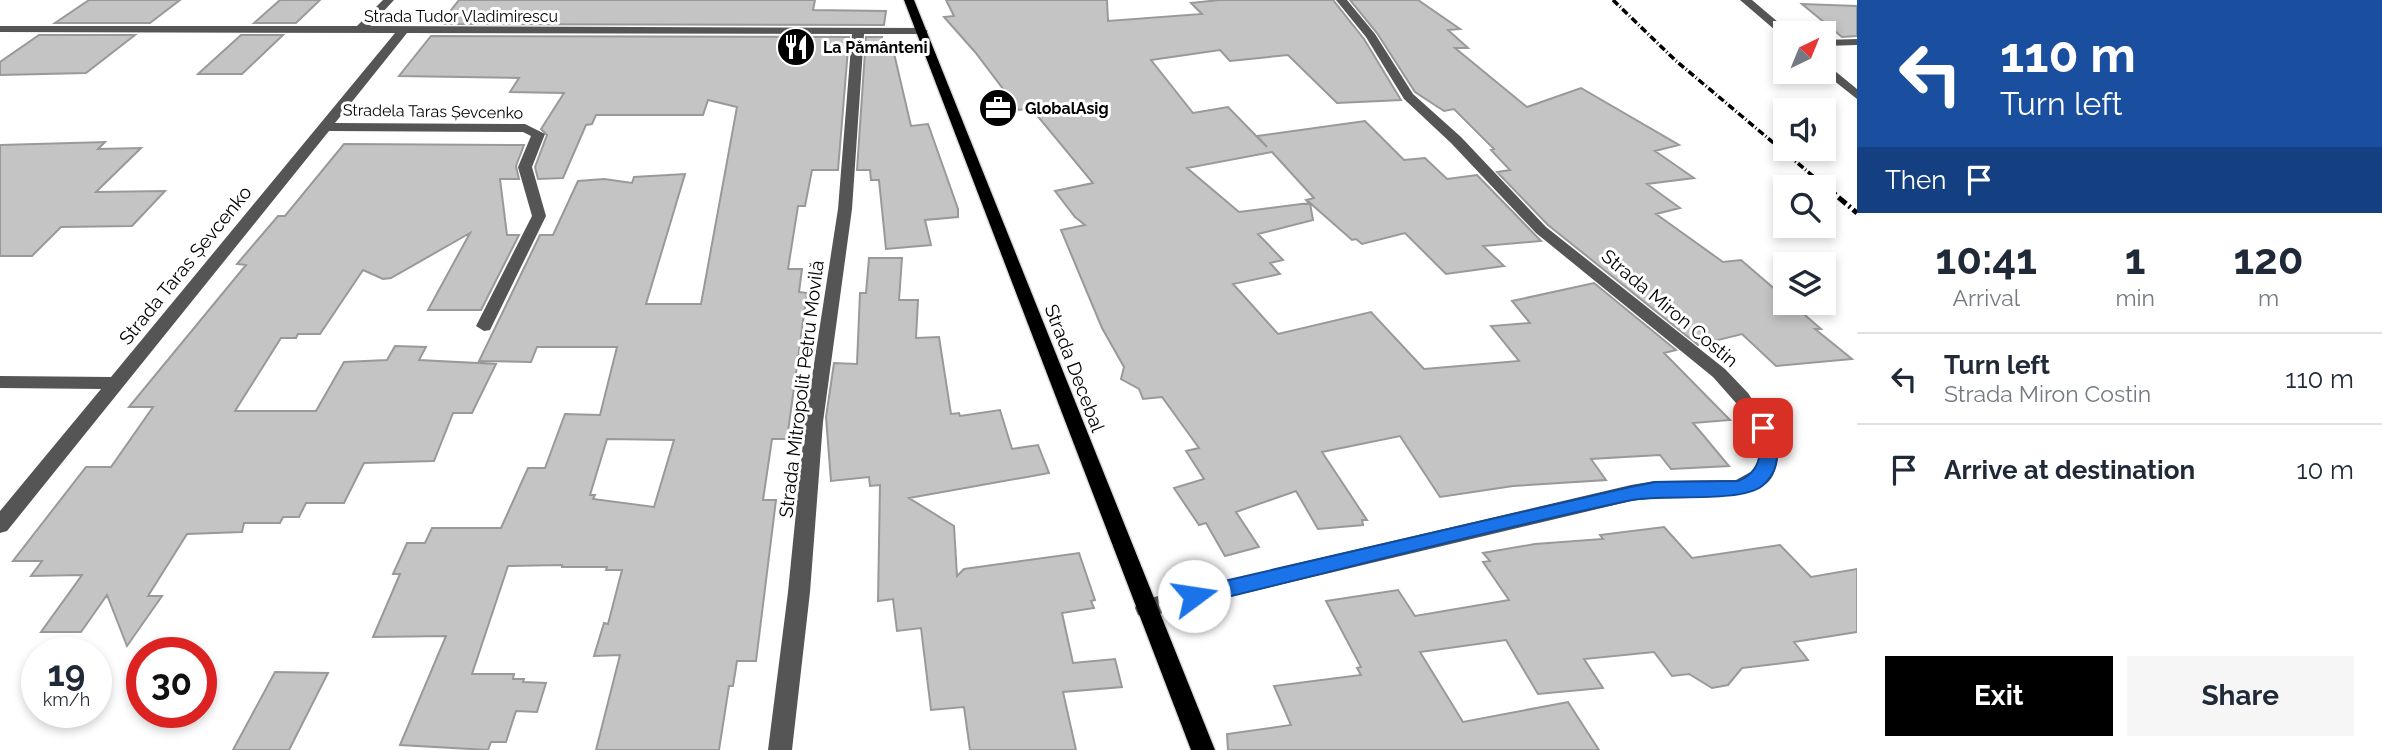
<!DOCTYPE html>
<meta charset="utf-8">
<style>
body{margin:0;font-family:Raleway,sans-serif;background:#f6f6f7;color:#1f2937;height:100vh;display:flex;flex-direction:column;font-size:26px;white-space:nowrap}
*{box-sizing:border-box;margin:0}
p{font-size:23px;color:#747a83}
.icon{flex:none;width:38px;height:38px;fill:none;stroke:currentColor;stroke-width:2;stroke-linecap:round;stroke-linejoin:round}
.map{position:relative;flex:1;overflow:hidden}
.panel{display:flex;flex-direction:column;background:#fff;width:525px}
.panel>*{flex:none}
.top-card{background:#1a4fa0;color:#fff;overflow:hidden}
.needle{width:46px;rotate:43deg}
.controls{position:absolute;left:1773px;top:21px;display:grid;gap:14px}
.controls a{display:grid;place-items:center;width:63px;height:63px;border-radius:0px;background:#fff;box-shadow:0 4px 10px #0003;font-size:35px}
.speed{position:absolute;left:21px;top:637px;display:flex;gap:14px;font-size:35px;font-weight:700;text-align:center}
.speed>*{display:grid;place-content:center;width:91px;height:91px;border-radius:50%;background:#fff;box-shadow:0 4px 10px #0003;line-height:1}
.speed small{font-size:18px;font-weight:400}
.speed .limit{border:10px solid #d22;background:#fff;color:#111}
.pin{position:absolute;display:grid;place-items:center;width:60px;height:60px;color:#fff;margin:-30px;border-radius:14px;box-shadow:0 4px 10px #0006}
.me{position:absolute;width:77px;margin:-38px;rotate:76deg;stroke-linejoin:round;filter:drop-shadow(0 0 5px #0008)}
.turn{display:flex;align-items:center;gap:24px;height:147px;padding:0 28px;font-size:32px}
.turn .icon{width:91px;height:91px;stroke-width:2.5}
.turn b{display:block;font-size:49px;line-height:60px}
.then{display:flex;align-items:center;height:66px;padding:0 28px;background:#0003;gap:14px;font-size:26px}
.eta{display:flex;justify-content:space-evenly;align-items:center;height:119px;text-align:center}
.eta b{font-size:42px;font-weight:700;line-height:49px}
.action{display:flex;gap:14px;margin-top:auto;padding:14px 28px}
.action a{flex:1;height:80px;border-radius:0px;background:#000;color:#fff;font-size:28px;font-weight:700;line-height:80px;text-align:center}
.action a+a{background:#f6f6f7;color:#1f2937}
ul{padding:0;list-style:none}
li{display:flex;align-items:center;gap:21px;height:91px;padding:0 28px;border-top:2px solid #e0e1e3}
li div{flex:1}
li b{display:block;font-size:26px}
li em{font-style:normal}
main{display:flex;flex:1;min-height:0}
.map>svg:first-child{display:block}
.building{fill:#c4c4c4;stroke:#999;stroke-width:2;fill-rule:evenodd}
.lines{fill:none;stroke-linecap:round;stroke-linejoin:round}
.major-casing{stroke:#dbdbdb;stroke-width:3}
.minor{fill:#555;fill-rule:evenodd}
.major{fill:#000;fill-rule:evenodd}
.rail-far1{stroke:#000;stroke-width:3.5;stroke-dasharray:7 2.5 1 2.5;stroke-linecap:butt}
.rail{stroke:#000;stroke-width:5;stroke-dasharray:10 3.5 2 3.5;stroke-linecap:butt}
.route{fill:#1a73e8;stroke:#114b97;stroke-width:2}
.labels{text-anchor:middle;stroke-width:6;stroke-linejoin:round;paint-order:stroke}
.far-street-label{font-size:16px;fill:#000;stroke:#fff}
.far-poi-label{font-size:16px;font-weight:bold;fill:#000;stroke:#fff;text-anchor:start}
.street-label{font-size:19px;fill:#000;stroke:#fff}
</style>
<main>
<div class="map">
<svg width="1857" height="750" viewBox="0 0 1857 750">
<rect width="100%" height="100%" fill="#fff"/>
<path class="building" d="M 89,0 L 180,0 L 150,23 L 55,23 Z
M 280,0 L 320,0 L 296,23 L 254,23 Z
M 459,0 L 815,0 L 813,10 L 886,11 L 884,25 L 440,24 Z
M 946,0 L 1107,0 L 1108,21 L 1202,14 L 1191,3 L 1219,0 L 1333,0 L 1364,39 L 1401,100 L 1337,103 L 1288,55 L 1230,61 L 1220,50 L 1151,60 L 1193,113 L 1228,107 L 1267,147 L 1257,136 L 1365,121 L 1404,160 L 1425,158 L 1447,179 L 1477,175 L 1541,241 L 1483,246 L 1504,266 L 1446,274 L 1405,233 L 1362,244 L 1356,239 L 1352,240 L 1310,203 L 1313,220 L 1258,234 L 1283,260 L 1270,263 L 1280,274 L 1233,284 L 1278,334 L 1371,312 L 1424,369 L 1519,361 L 1491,326 L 1530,323 L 1512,301 L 1594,283 L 1676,350 L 1664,353 L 1730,420 L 1693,423 L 1729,466 L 1671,469 L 1660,455 L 1591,459 L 1606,480 L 1513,486 L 1440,497 L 1400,436 L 1322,452 L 1367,520 L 1362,520 L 1363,525 L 1318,529 L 1296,491 L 1236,512 L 1259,547 L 1225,556 L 1206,523 L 1199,525 L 1174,488 L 1204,479 L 1186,451 L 1199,448 L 1162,397 L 1143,399 L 1139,389 L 1121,379 L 1124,367 L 1102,328 L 1061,230 L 1085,225 L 1075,217 L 1055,191 L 1093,183 L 1031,108 L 1019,110 L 975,52 L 944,17 L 954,16 ZM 1272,152 L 1314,198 L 1306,200 L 1309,203 L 1239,212 L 1187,168 Z
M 1350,0 L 1418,0 L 1460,29 L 1448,30 L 1468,48 L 1455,48 L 1527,107 L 1581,88 L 1679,145 L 1655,151 L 1694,178 L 1647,184 L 1680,208 L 1656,214 L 1723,262 L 1741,260 L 1785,298 L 1785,303 L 1791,303 L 1821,329 L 1815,329 L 1852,359 L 1776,366 L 1742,334 L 1698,345 L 1548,225 L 1497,172 L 1510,170 L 1491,150 L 1494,149 L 1454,109 L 1444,111 L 1415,92 L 1377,33 Z
M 1802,4 L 1857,6 L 1857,36 L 1842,37 Z
M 39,35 L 135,35 L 86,73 L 0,75 L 0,62 Z
M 241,35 L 283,35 L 242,74 L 198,74 Z
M 431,36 L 849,37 L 838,170 L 812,170 L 805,206 L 798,206 L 788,269 L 802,269 L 799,292 L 807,293 L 787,439 L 772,439 L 763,500 L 776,500 L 756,661 L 737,661 L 733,686 L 729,686 L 719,750 L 596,750 L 620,655 L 594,656 L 604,623 L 608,624 L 622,570 L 606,570 L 607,567 L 562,567 L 562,565 L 508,566 L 472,674 L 514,674 L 513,679 L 524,679 L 523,682 L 546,683 L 537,712 L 516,711 L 506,742 L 491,742 L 488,750 L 400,745 L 446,636 L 373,637 L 400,574 L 393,574 L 407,543 L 425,543 L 432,528 L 501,528 L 528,468 L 545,468 L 565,414 L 600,415 L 617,347 L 537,347 L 531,362 L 479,361 L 540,235 L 553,235 L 578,181 L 604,179 L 632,183 L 634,177 L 685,174 L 646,304 L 701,304 L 737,107 L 708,100 L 703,115 L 596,115 L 592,124 L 586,125 L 563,178 L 538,179 L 535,167 L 547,135 L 541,129 L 564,93 L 510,92 L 519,78 L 399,76 ZM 607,439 L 674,440 L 654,507 L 593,499 L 595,495 L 590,495 Z
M 866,37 L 882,37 L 882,40 L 893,49 L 911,126 L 928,124 L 958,209 L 958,217 L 925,220 L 931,245 L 886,249 L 879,180 L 871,180 L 870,170 L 857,170 Z
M 105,142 L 98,149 L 141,148 L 96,192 L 165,191 L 132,226 L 61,227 L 32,256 L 0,256 L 0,145 Z
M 344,144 L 524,145 L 516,166 L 519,179 L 500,179 L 507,235 L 519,235 L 481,310 L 428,310 L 470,233 L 391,278 L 383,279 L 363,270 L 320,334 L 298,334 L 296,338 L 281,338 L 235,411 L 316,411 L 344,362 L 387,360 L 395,346 L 426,347 L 419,360 L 496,364 L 472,413 L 453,413 L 434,461 L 364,463 L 344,503 L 306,503 L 299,517 L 283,517 L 280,523 L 244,523 L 242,532 L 187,534 L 148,596 L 162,596 L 127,646 L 107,595 L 81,632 L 41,632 L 82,575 L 31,576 L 42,561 L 13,561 L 86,467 L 111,467 L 153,407 L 129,407 L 246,265 L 237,264 L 278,216 L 285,216 Z
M 869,258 L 902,258 L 899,300 L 918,300 L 916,338 L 939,337 L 951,414 L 959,413 L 960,416 L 1000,410 L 1012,449 L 1038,445 L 1049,473 L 909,498 L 954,526 L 957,576 L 964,569 L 1079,553 L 1095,600 L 1091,601 L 1094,608 L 1062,613 L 1073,663 L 1115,659 L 1122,687 L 1063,692 L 1076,750 L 970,750 L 964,707 L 931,710 L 921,628 L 897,631 L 893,599 L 878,601 L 880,485 L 870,486 L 869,477 L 831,481 L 826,417 L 834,363 L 857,364 L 860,293 L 866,293 Z
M 1664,527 L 1692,558 L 1780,545 L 1811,577 L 1857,569 L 1857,632 L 1794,642 L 1808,660 L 1742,668 L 1728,685 L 1712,688 L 1689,674 L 1672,676 L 1654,652 L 1584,659 L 1603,688 L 1538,694 L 1506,640 L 1420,652 L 1463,722 L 1568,702 L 1599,750 L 1228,750 L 1227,734 L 1291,725 L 1274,686 L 1361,675 L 1357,668 L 1361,667 L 1326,601 L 1398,590 L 1415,616 L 1509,600 L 1483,562 L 1490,561 L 1483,553 L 1535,544 L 1603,539 L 1600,535 Z
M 275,672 L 328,673 L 289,750 L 233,750 Z"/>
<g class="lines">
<defs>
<path id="major" d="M 904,0 L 914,0 L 1215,750 L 1191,750 Z"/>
</defs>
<use href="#major" class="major-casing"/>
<path class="minor" d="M 383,0 L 394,0 L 370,26 L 922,28 L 928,31 L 922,34 L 864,34 L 852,209 L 823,422 L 810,592 L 792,750 L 768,750 L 788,592 L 805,422 L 838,209 L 852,34 L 407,33 L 335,123 L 525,124 L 545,134 L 532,167 L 546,216 L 490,330 L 484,331 L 476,326 L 532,216 L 518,167 L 531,136 L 523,132 L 329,131 L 7,531 L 0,533 L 0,511 L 101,389 L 0,388 L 0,376 L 111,377 L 395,33 L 0,32 L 0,26 L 357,26 Z
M 1336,0 L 1347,0 L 1375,34 L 1413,94 L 1461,137 L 1546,227 L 1725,369 L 1748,393 L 1779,441 C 1778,454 1778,473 1768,482 C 1742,505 1668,494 1631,501 L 1146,617 L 1138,615 L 1135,608 L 1138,601 L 1146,599 L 1631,485 L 1655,481 L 1736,480 L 1756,469 L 1761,441 L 1736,403 L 1713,377 L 1536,233 L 1451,143 L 1404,99 L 1366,37 Z
M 1740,0 L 1752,0 L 1791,33 L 1781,35 Z
M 1857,39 L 1857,45 L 1824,46 L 1824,40 Z
M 1824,62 L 1857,89 L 1857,99 L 1823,72 Z"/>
<use href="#major" class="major"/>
<path class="rail-far1" d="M 1613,0 L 1675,60 L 1826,187"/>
<path class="rail" d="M 1824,185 L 1857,213"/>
</g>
<path class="route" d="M 1763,422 L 1769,424 C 1780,443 1782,470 1762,486 C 1741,503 1664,494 1632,500 C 1485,531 1340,570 1194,605 L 1187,602 L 1184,596 L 1187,590 L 1194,588 L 1630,487 L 1655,482 L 1738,481 C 1761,472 1765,449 1755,428 Z"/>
<defs>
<symbol id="restaurant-disc" viewBox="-11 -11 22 22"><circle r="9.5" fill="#000" stroke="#fff"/><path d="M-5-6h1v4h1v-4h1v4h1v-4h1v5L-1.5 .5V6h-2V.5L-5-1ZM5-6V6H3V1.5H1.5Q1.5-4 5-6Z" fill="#fff"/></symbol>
<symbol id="office-disc" viewBox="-11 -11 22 22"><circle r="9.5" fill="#000" stroke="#fff"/><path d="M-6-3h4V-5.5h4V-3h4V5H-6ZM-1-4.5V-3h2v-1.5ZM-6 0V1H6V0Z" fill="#fff"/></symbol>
</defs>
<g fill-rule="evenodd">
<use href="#restaurant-disc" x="774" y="25" width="44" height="44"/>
<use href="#office-disc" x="976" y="86" width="44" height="44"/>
</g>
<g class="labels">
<g class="far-street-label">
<text x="461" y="22">Strada Tudor Vladimirescu</text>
<text transform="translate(433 111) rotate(1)" y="6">Stradela Taras Șevcenko</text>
</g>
<g class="far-poi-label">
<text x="823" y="53">La Pământeni</text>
<text x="1025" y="114">GlobalAsig</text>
</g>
<g class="street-label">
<text transform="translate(185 265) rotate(-51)" y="7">Strada Taras Șevcenko</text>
<text transform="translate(1670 308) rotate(40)" y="7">Strada Miron Costin</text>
<text transform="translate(1075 368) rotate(69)" y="7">Strada Decebal</text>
<text transform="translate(801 389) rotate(-83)" y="7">Strada Mitropolit Petru Movilă</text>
</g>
</g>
</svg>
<div class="controls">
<a><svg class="needle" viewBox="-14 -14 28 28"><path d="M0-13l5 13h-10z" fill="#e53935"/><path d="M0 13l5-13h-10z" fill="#747a83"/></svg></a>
<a><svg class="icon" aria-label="sound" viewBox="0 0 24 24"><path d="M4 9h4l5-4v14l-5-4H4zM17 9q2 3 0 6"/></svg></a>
<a><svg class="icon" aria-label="search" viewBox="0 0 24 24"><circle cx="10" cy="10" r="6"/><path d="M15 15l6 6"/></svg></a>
<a><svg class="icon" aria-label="layers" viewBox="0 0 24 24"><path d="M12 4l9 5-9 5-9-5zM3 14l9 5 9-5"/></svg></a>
</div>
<div class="speed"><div>19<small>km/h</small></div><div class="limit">30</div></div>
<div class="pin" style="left:1763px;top:428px;background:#d93025"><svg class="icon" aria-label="arrive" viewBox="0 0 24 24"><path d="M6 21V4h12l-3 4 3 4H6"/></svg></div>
<svg class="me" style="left:1194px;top:596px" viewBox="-20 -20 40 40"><circle r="19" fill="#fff"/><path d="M0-13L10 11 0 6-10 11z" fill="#1a73e8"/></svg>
</div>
<section class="panel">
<div class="top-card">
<div class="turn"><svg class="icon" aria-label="left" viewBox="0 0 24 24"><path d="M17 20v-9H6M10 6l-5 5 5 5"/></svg><div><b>110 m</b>Turn left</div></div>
<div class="then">Then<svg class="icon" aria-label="arrive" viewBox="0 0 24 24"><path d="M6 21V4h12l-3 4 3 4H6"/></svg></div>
</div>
<div class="eta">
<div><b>10:41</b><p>Arrival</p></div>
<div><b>1</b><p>min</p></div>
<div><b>120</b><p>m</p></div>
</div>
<ul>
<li><svg class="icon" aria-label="left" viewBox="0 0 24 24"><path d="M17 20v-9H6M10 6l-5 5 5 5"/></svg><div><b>Turn left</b><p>Strada Miron Costin</p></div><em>110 m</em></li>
<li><svg class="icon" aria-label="arrive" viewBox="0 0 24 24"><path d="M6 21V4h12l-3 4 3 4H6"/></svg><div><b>Arrive at destination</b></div><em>10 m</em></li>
</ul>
<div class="action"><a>Exit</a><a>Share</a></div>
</section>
</main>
